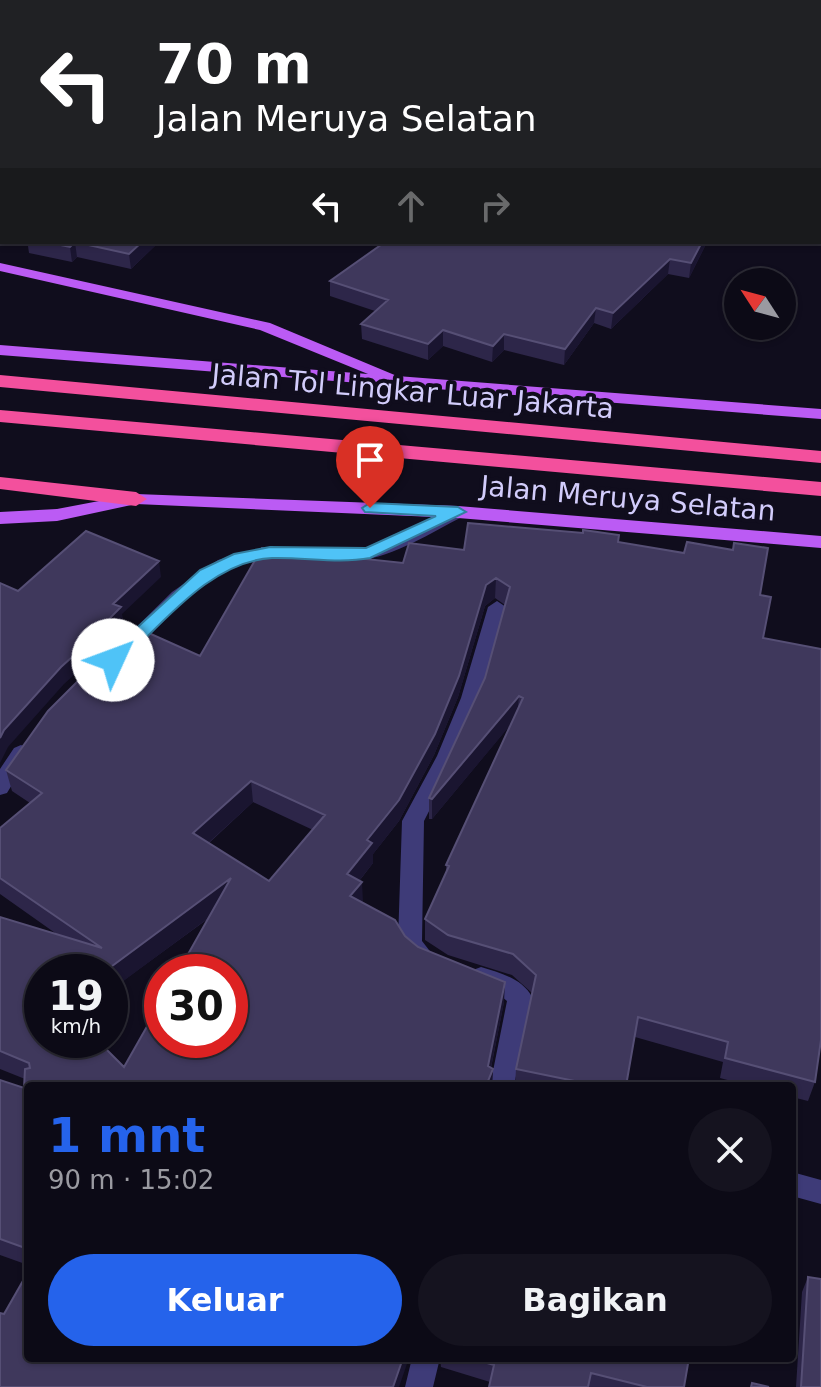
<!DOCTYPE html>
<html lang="id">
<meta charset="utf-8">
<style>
body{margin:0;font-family:"DejaVu Sans",sans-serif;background:#15131f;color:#f1f3f6;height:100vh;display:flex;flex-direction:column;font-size:30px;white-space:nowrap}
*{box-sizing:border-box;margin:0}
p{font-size:26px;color:#9a9aa1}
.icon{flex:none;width:44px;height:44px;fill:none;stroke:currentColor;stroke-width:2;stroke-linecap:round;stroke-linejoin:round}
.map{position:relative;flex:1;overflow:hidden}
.side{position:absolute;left:24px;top:1082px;width:772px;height:280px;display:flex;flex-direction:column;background:#0c0a16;border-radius:8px;box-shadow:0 2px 6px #0004,0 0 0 2px #2c2b35}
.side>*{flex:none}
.hud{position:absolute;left:0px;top:0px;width:822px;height:244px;box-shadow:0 2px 6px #0004,0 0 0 2px #2c2b35;background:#202124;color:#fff;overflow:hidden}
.needle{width:52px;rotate:306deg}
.fabs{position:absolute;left:724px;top:268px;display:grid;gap:16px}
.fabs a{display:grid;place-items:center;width:72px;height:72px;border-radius:50%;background:#0c0a16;box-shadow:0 2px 6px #0004,0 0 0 2px #2c2b35;font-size:40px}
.speed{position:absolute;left:24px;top:954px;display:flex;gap:16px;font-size:40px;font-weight:700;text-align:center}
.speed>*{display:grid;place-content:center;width:104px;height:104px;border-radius:50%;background:#0c0a16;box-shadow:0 2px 6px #0004,0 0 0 2px #2c2b35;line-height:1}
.speed small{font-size:20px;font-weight:400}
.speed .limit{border:12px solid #d22;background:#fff;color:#111}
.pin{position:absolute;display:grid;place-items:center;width:68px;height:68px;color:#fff;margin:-82px -34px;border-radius:50% 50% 50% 0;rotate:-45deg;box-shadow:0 0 8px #0007}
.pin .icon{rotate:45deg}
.me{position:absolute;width:88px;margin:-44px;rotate:47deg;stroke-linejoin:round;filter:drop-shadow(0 0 6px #0008)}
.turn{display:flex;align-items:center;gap:28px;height:168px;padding:0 24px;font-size:36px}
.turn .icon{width:104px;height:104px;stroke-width:2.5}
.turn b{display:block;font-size:56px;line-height:68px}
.lanes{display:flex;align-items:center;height:76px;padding:0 24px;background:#0003;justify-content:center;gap:40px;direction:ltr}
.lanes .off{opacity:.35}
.round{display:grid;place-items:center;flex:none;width:84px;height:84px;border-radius:42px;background:#15131f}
.summary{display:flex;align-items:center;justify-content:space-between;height:136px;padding:0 24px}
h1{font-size:48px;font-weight:800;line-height:60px;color:#2563eb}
.action{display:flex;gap:16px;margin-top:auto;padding:16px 24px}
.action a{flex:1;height:92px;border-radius:48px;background:#2563eb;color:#fff;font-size:32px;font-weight:800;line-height:92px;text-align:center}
.action a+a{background:#15131f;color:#f1f3f6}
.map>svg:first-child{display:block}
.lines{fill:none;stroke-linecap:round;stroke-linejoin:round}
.street{fill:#3e3b78;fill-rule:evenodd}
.primary{fill:#bb5bf4;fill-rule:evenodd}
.highway{fill:#f3509d;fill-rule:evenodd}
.wall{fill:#2d2649;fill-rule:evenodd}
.shaded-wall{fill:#1a1530}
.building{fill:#3f385c;stroke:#564f75;stroke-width:2;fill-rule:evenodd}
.route{fill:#4fc3f7;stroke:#337fa1;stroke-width:2}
.labels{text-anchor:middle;stroke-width:8;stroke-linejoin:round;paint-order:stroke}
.street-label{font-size:28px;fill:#d2ccfb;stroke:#100d1d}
</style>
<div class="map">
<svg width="821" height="1387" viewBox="0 0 821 1387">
<rect width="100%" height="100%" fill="#100d1d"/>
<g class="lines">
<path class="street" d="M 0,0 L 18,0 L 2,2 L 2,5 Z
M 350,0 L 365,0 L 367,2 L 352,2 Z
M 2,103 L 2,111 L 0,112 L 0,104 Z
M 458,506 L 467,512 L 464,516 C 430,533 396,556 357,561 C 316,566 275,551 235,567 C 194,584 163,623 132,653 L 118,653 L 115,648 L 172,592 L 218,560 L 269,547 L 343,550 L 368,547 Z
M 497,601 L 506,607 L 481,698 L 457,756 L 424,821 L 422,941 L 436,959 L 432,966 L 424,969 L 407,961 L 398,941 L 402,821 L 437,756 L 461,698 L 488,607 Z
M 21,745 L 28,748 L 31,753 L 7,793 L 0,795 L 0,769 L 14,748 Z
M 481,967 C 500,973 522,978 532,997 L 514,1086 L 490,1086 L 507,1001 L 495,991 L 473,984 L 469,977 L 473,970 Z
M 792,1172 L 821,1180 L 821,1204 L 792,1196 Z
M 412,1358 L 440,1358 L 433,1387 L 405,1387 Z"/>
<path class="primary" d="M 0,59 L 2,60 L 2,74 L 0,73 Z
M 2,141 L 2,157 L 0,157 L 0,142 Z
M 0,263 L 270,323 L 397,376 L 821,409 L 821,419 L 0,355 L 0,345 L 368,374 L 260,330 L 0,271 Z
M 136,494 L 458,506 L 821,536 L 821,548 L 458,518 L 136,504 L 57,521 L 0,524 L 0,512 L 57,509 Z"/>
<path class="highway" d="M 0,375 L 821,451 L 821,463 L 0,387 Z
M 0,410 L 821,482 L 821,496 L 0,422 Z
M 0,477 L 136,492 L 147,499 L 136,506 L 0,489 Z"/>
</g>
<path class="wall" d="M 2,216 L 2,241 L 0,241 L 0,218 Z
M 6,242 L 159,242 L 131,269 L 77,257 L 72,262 L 29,253 L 28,246 Z
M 385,242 L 719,242 L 718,244 L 707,242 L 689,278 L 668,274 L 611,329 L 594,323 L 564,365 L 504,350 L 492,362 L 443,346 L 428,360 L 362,339 L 361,324 L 375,311 L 330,296 L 330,281 Z
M 583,533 L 619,535 L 618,542 L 760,595 L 763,638 L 815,1082 L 808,1101 L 792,1097 L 792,1086 L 750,1086 L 720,1078 L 723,1062 L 635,1037 L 626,1086 L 515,1086 L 516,1069 L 532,993 L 512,975 L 448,955 L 425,940 L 425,919 L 446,873 L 446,865 L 510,725 L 432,819 L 429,819 L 429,798 L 485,678 L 505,605 L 495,598 L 485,606 L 458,697 L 434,755 L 399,821 L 373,854 L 373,863 L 360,880 L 362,903 L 418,947 L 504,1002 L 491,1068 L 493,1069 L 492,1086 L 28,1086 L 28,1265 L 0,1255 L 0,1080 L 24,1088 L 25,1079 L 0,1069 L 0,917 L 58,935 L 0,894 L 0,828 L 30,803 L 12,791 L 6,770 L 200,656 L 403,563 L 464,550 ZM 253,802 L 313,830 L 269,881 L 209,843 ZM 209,918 L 124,1067 L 42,1040 Z
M 808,1277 L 821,1387 L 796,1387 L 802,1292 Z
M 440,1358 L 689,1358 L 684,1387 L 489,1387 L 490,1382 L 441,1367 Z"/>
<path class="shaded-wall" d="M 75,242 L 77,257 L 72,262 L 70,247 Z
M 142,242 L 159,242 L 131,269 L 129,254 Z
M 702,242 L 707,242 L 689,278 L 691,263 Z
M 670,259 L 668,274 L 611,329 L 613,313 Z
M 596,308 L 594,323 L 564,365 L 565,349 Z
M 443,330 L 443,346 L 428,360 L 428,344 Z
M 504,334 L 504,350 L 492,362 L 493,346 Z
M 159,561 L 161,577 L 122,614 L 124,624 L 114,633 L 115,638 L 64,684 L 8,747 L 0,763 L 0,738 L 4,730 L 61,667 L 109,619 L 113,604 Z
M 496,578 L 495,598 L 485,606 L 458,697 L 434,755 L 399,821 L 373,854 L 373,863 L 348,895 L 347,874 L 367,840 L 486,585 Z
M 519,696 L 517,717 L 432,819 L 432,799 Z
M 251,781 L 253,802 L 196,854 L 193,833 Z
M 231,878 L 234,899 L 110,991 L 110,972 L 104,972 Z
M 362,882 L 363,902 L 350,896 Z
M 505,982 L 504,1002 L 488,1082 L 493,1069 L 492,1086 L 486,1086 L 488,1066 Z
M 403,1358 L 409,1358 L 399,1387 L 393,1387 Z"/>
<path class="building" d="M 32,0 L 141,0 L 141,2 L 34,2 Z
M 46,242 L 75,242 L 70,247 Z
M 75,242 L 142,242 L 129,254 Z
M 385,242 L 702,242 L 691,263 L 670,259 L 613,313 L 596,308 L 565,349 L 504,334 L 493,346 L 443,330 L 428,344 L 361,324 L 388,300 L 330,281 Z
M 468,523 L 583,533 L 583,530 L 619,535 L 618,542 L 684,553 L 687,542 L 733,550 L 734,543 L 768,548 L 760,595 L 771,597 L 763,638 L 821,649 L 821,1040 L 815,1082 L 725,1058 L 728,1042 L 638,1017 L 626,1086 L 599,1086 L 516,1069 L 536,975 L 513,954 L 448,935 L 425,919 L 449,866 L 446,865 L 523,698 L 519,696 L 432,799 L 429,798 L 485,678 L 510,587 L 496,578 L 486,585 L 459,676 L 435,734 L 399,800 L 367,840 L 372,843 L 347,874 L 362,882 L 350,896 L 395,920 L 405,936 L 418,947 L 505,982 L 488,1066 L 493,1069 L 486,1086 L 28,1086 L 28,1249 L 0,1239 L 0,1080 L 24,1088 L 25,1069 L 30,1068 L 29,1063 L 0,1051 L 0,917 L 102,948 L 0,878 L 0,828 L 42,793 L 6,770 L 48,711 L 133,626 L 200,656 L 262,548 L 403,563 L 409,543 L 464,550 ZM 251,781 L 325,815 L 269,881 L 193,833 ZM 231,878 L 178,972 L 230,972 L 230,1040 L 162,1040 L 162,1000 L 124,1067 L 97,1040 L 42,1040 L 42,972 L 104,972 Z
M 86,531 L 159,561 L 113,604 L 121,607 L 109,619 L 112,621 L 61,667 L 4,730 L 0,738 L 0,583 L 18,591 Z
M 28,1272 L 28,1358 L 403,1358 L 393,1387 L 0,1387 L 0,1313 L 4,1314 Z
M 808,1277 L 821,1279 L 821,1387 L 801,1387 Z
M 470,1358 L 689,1358 L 684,1387 L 647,1387 L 591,1373 L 588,1387 L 489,1387 L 494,1365 Z
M 752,1383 L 769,1387 L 751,1387 Z"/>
<path class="route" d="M 370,503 L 458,507 L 466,512 L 370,558 C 338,564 305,557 272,558 C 210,561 162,625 119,664 L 106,664 L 106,656 L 200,570 L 234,554 L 270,547 L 366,548 L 436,516 L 365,512 L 362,508 Z"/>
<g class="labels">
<g class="street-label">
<text transform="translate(413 391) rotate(5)" y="10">Jalan Tol Lingkar Luar Jakarta</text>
<text transform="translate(628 498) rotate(5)" y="10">Jalan Meruya Selatan</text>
</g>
</g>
</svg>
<div class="fabs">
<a><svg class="needle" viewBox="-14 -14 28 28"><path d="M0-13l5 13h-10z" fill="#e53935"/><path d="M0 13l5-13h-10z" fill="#9a9aa1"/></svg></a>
</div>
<div class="speed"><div>19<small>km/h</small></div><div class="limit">30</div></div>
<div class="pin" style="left:370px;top:508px;background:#d93025"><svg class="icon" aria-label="arrive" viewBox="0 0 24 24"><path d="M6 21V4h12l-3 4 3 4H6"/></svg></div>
<svg class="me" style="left:113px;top:660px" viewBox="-20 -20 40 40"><circle r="19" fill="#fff"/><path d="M0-13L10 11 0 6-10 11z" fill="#4fc3f7"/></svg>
<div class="hud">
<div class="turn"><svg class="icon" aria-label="left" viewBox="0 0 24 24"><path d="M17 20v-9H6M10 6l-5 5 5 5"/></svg><div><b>70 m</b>Jalan Meruya Selatan</div></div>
<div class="lanes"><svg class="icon" aria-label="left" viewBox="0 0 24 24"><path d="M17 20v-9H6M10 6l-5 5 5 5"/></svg><svg class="icon off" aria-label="ahead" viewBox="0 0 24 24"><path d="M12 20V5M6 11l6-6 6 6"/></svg><svg class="icon off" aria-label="right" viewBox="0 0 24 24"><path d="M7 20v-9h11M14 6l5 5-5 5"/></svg></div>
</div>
<section class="side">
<div class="summary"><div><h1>1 mnt</h1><p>90 m · 15:02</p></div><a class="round"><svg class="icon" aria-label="close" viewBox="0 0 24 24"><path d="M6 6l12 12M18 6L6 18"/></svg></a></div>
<div class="action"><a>Keluar</a><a>Bagikan</a></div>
</section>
</div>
